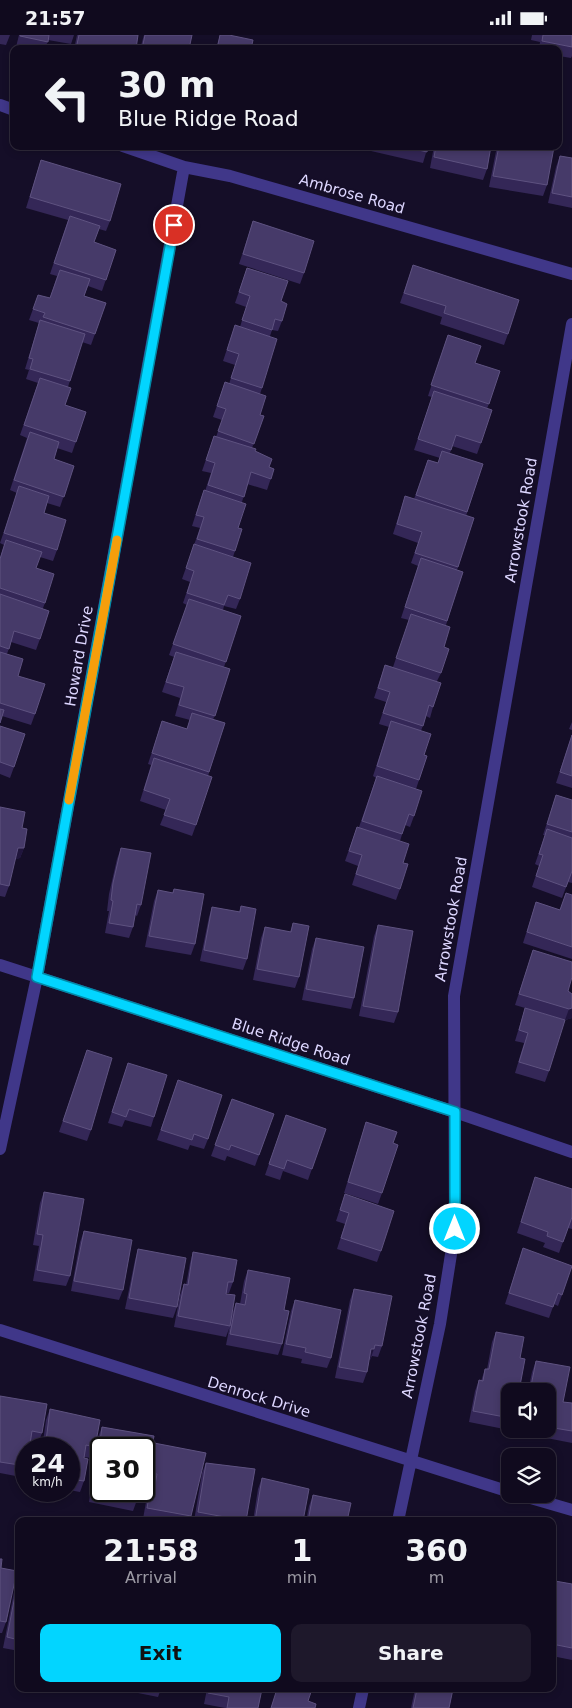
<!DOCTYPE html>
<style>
body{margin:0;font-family:"DejaVu Sans",sans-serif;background:#1e182b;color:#f1f3f6;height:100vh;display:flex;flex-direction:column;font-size:19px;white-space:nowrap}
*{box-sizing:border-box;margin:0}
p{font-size:16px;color:#9c9aa4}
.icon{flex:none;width:28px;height:28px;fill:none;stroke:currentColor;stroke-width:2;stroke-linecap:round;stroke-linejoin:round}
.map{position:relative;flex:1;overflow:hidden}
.details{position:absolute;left:15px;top:1482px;width:541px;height:175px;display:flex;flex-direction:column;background:#100a1e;border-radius:10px;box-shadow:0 2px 8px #0003,0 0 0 1px #302b3c}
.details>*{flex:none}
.hud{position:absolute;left:10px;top:10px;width:552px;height:105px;border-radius:10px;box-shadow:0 2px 8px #0003,0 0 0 1px #302b3c;background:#100a1e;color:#f1f3f6;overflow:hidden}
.fabs{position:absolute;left:501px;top:1348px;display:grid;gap:10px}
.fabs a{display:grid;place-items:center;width:55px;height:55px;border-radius:10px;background:#100a1e;box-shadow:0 2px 8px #0003,0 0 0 1px #302b3c;font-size:25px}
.speed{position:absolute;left:15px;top:1402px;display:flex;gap:10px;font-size:25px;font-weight:700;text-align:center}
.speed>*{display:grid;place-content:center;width:65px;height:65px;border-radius:50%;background:#100a1e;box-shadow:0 2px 8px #0003,0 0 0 1px #302b3c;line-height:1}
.speed small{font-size:12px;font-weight:400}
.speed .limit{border:2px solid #111;border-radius:8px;background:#fff;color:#111}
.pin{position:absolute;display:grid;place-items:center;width:42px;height:42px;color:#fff;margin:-21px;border:2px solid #fff;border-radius:50%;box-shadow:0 1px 5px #0007}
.me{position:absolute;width:55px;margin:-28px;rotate:0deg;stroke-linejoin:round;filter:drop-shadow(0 0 4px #0008)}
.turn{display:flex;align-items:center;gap:18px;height:105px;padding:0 25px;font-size:22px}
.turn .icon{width:65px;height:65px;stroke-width:2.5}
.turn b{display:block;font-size:35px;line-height:42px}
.eta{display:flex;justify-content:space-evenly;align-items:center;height:85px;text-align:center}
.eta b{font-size:30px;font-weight:800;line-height:35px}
.button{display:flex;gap:10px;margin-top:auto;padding:10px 25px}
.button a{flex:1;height:58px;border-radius:10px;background:#02d5ff;color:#111;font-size:20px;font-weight:800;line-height:58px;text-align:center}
.button a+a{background:#1e182b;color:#f1f3f6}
.status{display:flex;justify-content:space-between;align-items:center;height:35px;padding:0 25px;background:#100a1e;direction:ltr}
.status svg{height:14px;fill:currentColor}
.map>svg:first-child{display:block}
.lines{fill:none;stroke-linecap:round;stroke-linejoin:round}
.street{stroke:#403789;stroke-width:12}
.wall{fill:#342757}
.shaded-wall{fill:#20153c}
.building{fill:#463a69;stroke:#5e5280}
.route-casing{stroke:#018aa6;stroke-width:12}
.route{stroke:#02d5ff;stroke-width:9}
.slow{stroke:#f59e0b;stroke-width:9}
.labels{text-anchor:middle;stroke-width:4;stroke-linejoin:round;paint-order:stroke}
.street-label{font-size:15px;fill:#ddd6ff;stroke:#150e28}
</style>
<div class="status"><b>21:57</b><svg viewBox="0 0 49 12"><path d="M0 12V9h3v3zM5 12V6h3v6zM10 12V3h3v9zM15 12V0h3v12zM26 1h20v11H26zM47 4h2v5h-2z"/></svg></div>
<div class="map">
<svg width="572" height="1673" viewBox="0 0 572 1673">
<rect width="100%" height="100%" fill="#150e28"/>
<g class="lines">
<path class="street" d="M 0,70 L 14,75
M 123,111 L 184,132 L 230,141 L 572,239
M 0,930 L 455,1077 L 572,1117
M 0,1114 L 37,942 L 184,132
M 0,1295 L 510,1457
M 517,1459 L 572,1475
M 398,1486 L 440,1289 L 455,1194 L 454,961 L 572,289
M 359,1673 L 363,1654"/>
</g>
<path class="wall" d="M 0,0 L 10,0 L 6,10 L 0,9 Z
M 19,0 L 74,0 L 71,9 L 48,5 L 45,14 L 25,14 L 16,12 Z
M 77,0 L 138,0 L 136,14 L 74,14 Z
M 144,0 L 192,0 L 189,14 L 140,14 Z
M 220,0 L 251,14 L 216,14 Z
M 532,0 L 572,0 L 572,21 L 571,23 L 559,21 L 559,14 L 539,14 L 540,7 L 531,5 Z
M 372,111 L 428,111 L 423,128 L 371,116 Z
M 434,111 L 491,111 L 487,134 L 483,145 L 430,133 Z
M 497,111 L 552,111 L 547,150 L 543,161 L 489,152 Z
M 560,121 L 572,123 L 572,173 L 548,168 L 556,132 Z
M 41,125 L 110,186 L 106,196 L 99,194 L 94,207 L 116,215 L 102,256 L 88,251 L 84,261 L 106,268 L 91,310 L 82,307 L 68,352 L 65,370 L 86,377 L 72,418 L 57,413 L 54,424 L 74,431 L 60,472 L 47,468 L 44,478 L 57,515 L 53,526 L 40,522 L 36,533 L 45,568 L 43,573 L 40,604 L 36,615 L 11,607 L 7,619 L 18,641 L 35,679 L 31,690 L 2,681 L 0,688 L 0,523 L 4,510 L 0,508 L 17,458 L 10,455 L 27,403 L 20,400 L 38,348 L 26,344 L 29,335 L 25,334 L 39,288 L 29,285 L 38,260 L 50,263 L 57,241 L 50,239 L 68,185 L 26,173 Z
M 253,186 L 304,238 L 300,249 L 239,229 Z
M 413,230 L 508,299 L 504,310 L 440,289 L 442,282 L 400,268 Z
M 247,233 L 281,266 L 282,286 L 278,296 L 272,295 L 270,301 L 262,353 L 260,359 L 260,380 L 264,381 L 252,413 L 269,432 L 274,434 L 267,455 L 247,449 L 242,467 L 238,493 L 242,494 L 233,522 L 240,564 L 236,574 L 224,571 L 223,575 L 241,581 L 224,632 L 230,634 L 213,685 L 225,688 L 208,741 L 196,790 L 192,801 L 160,790 L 166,775 L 140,766 L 151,730 L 148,729 L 162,686 L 187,694 L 190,685 L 175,681 L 180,663 L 162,657 L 174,622 L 169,620 L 187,570 L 183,568 L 190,547 L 182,544 L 200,493 L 192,491 L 200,466 L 204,455 L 205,456 L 211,438 L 202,436 L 214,401 L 216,402 L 222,385 L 213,382 L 225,347 L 229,349 L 235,330 L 223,326 L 235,290 L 240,292 L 246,272 L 235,268 Z
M 448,300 L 475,328 L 500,336 L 487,374 L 481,408 L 477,419 L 452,411 L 450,418 L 483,429 L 466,481 L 474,483 L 457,535 L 463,537 L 446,590 L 441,638 L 437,646 L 433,672 L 430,683 L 426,681 L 421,696 L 424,720 L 427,721 L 416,754 L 414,781 L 410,792 L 405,790 L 400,806 L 403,828 L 400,854 L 396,865 L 352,850 L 358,831 L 345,826 L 357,792 L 359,792 L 376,743 L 373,741 L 389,692 L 379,689 L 386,667 L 374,663 L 385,630 L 393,632 L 409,585 L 401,583 L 418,531 L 411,528 L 418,508 L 393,499 L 405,461 L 414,464 L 428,425 L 438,428 L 440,423 L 414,415 L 432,362 L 428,361 Z
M 572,687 L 572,695 L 569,694 Z
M 0,691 L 14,732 L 10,743 L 0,739 Z
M 572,699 L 572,753 L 556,748 Z
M 556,760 L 572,765 L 572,848 L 568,847 L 562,863 L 532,852 L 539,831 L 535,829 L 545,800 L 543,800 Z
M 0,772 L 22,793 L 24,813 L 20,823 L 15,824 L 9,851 L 5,862 L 0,861 Z
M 121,813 L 141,870 L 137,881 L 135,880 L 133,892 L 129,903 L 105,898 L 109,876 L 107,876 L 109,859 L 117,824 Z
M 174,854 L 195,909 L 191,920 L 145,912 L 154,866 L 158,855 L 172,858 Z
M 566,858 L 572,860 L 572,924 L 523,908 L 536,867 L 560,875 Z
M 241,871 L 247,924 L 243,935 L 200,926 L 209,882 L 212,872 L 239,877 Z
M 293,888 L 299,942 L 295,953 L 253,945 L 261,903 L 265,892 L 290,897 Z
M 378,890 L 398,977 L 394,988 L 359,981 L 374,901 Z
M 316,903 L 354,963 L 351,974 L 302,965 L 312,914 Z
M 533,915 L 568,956 L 572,959 L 572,983 L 565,985 L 515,970 Z
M 525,973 L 549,1036 L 545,1047 L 515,1038 L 524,1008 L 515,1006 Z
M 87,1015 L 91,1095 L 87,1106 L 59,1097 Z
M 128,1028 L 154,1082 L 151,1092 L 125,1085 L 122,1092 L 108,1088 Z
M 178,1045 L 208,1104 L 204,1114 L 190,1110 L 188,1115 L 157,1105 Z
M 232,1064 L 274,1079 L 255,1131 L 227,1121 L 225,1126 L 211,1121 Z
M 286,1080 L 326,1094 L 308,1145 L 283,1136 L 280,1145 L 265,1140 Z
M 366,1087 L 393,1108 L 382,1158 L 378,1169 L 344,1158 Z
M 535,1142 L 572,1154 L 572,1194 L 568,1193 L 559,1218 L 543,1212 L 545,1208 L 517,1198 Z
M 44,1157 L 70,1241 L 66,1251 L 33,1246 L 39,1211 L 33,1210 L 40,1168 Z
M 345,1159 L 381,1216 L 377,1227 L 337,1214 L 345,1189 L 336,1186 Z
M 84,1196 L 123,1255 L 119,1265 L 71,1256 L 80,1207 Z
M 523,1213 L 562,1260 L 558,1271 L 554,1269 L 549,1283 L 505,1269 Z
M 138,1214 L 177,1272 L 173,1283 L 125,1274 L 135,1225 Z
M 193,1217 L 233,1247 L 229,1258 L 226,1258 L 226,1259 L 230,1291 L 226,1302 L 174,1292 L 180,1260 L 184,1249 L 186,1250 L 190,1228 Z
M 248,1235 L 284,1275 L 282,1309 L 278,1320 L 226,1310 L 232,1279 L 236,1268 L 240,1269 L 244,1246 Z
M 354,1254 L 382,1311 L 378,1322 L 372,1321 L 370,1325 L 369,1325 L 367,1337 L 363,1348 L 335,1343 L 350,1265 Z
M 295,1265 L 331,1323 L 327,1333 L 301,1328 L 302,1324 L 282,1320 L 291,1276 Z
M 496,1297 L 510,1356 L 509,1395 L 469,1387 L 475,1356 L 479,1345 L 481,1346 L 485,1334 L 487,1334 L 492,1307 Z
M 536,1326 L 563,1367 L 572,1368 L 572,1408 L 521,1398 L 521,1394 L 548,1394 L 548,1356 L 528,1356 L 532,1337 Z
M 0,1361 L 42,1398 L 38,1409 L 31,1408 L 26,1414 L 26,1443 L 0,1438 Z
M 50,1374 L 95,1412 L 91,1423 L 84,1422 L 84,1446 L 80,1457 L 69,1455 L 69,1414 L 42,1414 L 46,1385 Z
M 102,1392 L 154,1401 L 148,1432 L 144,1442 L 144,1414 L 101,1414 L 101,1456 L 139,1456 L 137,1465 L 133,1476 L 89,1467 L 98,1402 Z
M 154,1408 L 191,1481 L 189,1486 L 155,1486 L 143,1484 L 147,1461 L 151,1450 L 145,1449 L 151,1419 Z
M 206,1428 L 255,1434 L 246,1486 L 194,1486 L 202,1438 Z
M 262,1443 L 303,1486 L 253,1486 L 258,1454 Z
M 313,1460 L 347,1486 L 306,1486 L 309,1471 Z
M 0,1524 L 6,1587 L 2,1598 L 0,1598 Z
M 19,1538 L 19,1616 L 3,1613 L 16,1547 Z
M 555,1546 L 572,1549 L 572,1625 L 552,1621 L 552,1554 Z
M 129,1654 L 161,1654 L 158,1662 L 128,1656 Z
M 207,1654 L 262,1654 L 258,1673 L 225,1673 L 204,1669 Z
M 415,1654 L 453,1654 L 449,1673 L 411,1673 Z"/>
<path class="shaded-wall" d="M 18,813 L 24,813 L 20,823 L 14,824 Z
M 572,973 L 572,983 L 565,985 L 569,974 Z
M 371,1314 L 374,1314 L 370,1325 L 367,1324 Z"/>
<path class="building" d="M 20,0 L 49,0 L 48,7 L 20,1 Z
M 79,0 L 138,0 L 136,14 L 76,14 Z
M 145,0 L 192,0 L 189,14 L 142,14 Z
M 220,0 L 229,0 L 253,5 L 251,14 L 217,14 Z
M 543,0 L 572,0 L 572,12 L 542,6 Z
M 402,111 L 428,111 L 427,117 Z
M 436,111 L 491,111 L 487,134 L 434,122 Z
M 499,111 L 554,112 L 547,150 L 493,141 Z
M 560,121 L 572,123 L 572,162 L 552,158 Z
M 41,125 L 121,149 L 110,186 L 30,162 Z
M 70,181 L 100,191 L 94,207 L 116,215 L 106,245 L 54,228 Z
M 253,186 L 314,206 L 304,238 L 243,219 Z
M 413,230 L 519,265 L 508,299 L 444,278 L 446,271 L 404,258 Z
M 247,233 L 288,246 L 281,266 L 287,269 L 282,286 L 275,284 L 272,295 L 242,285 L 250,261 L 239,257 Z
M 60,235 L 90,244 L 84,261 L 106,268 L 95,299 L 43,282 L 45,278 L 33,274 L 38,260 L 50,263 Z
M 40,285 L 85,299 L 70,346 L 30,334 L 33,324 L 29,323 Z
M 235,290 L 277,304 L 262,353 L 231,343 L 239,319 L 227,315 Z
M 448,300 L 481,311 L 475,328 L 500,336 L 489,369 L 431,350 Z
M 40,343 L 71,353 L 65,370 L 86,377 L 76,407 L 24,390 Z
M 225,347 L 266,361 L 260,380 L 264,381 L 254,409 L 218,396 L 226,374 L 217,371 Z
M 434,356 L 492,375 L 481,408 L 456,400 L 451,415 L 418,404 Z
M 30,397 L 59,407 L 54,424 L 74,431 L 64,462 L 14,445 Z
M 214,401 L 256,414 L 255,416 L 272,424 L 269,432 L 274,434 L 271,444 L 251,437 L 244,462 L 208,450 L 215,428 L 206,425 Z
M 442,416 L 483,429 L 467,477 L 416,460 L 428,425 L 438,428 Z
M 19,451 L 49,461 L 44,478 L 66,485 L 57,515 L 4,498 Z
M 204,455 L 246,469 L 238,493 L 242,494 L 235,516 L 197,504 L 204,482 L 196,480 Z
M 405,461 L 474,483 L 458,532 L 415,518 L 422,497 L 397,489 Z
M 6,505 L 42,517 L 36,533 L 54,539 L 45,568 L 0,553 L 0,524 Z
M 194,509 L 251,528 L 240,564 L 228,560 L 224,570 L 187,558 L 194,536 L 186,533 Z
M 421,523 L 463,537 L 447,586 L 405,572 Z
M 0,559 L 49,576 L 40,604 L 14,596 L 9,614 L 0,611 Z
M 189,564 L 241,581 L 226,627 L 173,609 Z
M 411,579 L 450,592 L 444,612 L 449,614 L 441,638 L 396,623 Z
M 0,617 L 23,624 L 18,641 L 45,649 L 35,679 L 0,668 Z
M 176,617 L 230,634 L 215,681 L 179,670 L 184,652 L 166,647 Z
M 385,630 L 441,648 L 433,672 L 429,670 L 423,691 L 383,678 L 390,657 L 378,653 Z
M 0,674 L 4,675 L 0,688 Z
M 192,678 L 225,688 L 209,737 L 152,718 L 162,686 L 187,694 Z
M 391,686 L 431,699 L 424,720 L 427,721 L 419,745 L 377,731 Z
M 0,691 L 25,699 L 14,732 L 0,727 Z
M 572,700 L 572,741 L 560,737 Z
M 154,723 L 212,742 L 196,790 L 164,780 L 170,764 L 144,755 Z
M 377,741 L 422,756 L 414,781 L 409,779 L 402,799 L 362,786 Z
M 556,760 L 572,765 L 572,797 L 547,789 Z
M 0,772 L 25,777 L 22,793 L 27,794 L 24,813 L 18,813 L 9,851 L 0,849 Z
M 357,792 L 409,809 L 403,828 L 408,829 L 400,854 L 356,839 L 362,820 L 349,816 Z
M 547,794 L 572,803 L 572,836 L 566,852 L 536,841 L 543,820 L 539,819 Z
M 121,813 L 151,818 L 141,870 L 137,869 L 133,892 L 109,888 L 113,866 L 111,865 L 113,848 Z
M 174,854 L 204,859 L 195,909 L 149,901 L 158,855 L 173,858 Z
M 566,858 L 572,860 L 572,912 L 527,897 L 536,867 L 560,875 Z
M 241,871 L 256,874 L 247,924 L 204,915 L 212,872 L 240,877 Z
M 293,888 L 309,891 L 299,942 L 257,934 L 265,892 L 291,897 Z
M 378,890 L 413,896 L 398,977 L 363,971 Z
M 316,903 L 364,912 L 354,963 L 306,954 Z
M 533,915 L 572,927 L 572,942 L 568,956 L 572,959 L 572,973 L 569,974 L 519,959 Z
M 525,973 L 565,985 L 549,1036 L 519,1027 L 528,998 L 519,995 Z
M 87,1015 L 112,1023 L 91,1095 L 63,1086 Z
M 128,1028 L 167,1040 L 154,1082 L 129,1074 L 126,1082 L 112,1077 Z
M 178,1045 L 222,1060 L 208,1104 L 194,1099 L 192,1105 L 161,1095 Z
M 232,1064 L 274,1079 L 259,1120 L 231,1110 L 229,1115 L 215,1110 Z
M 286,1080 L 326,1094 L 312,1134 L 287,1125 L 284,1134 L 269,1129 Z
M 366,1087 L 397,1097 L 393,1108 L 398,1110 L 382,1158 L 348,1147 Z
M 535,1142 L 572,1154 L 572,1182 L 563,1207 L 547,1201 L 548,1197 L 521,1187 Z
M 44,1157 L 84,1164 L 70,1241 L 37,1235 L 43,1200 L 37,1199 Z
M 345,1159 L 394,1176 L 381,1216 L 341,1203 L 349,1178 L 340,1175 Z
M 84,1196 L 132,1205 L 123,1255 L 74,1246 Z
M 523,1213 L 572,1231 L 562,1260 L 558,1258 L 553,1272 L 509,1258 Z
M 138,1214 L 186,1223 L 177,1272 L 129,1263 Z
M 193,1217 L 237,1225 L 233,1247 L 228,1247 L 226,1259 L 235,1260 L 230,1291 L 178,1281 L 184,1249 L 188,1250 Z
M 248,1235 L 290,1243 L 284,1275 L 289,1276 L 282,1309 L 230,1299 L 236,1268 L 245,1270 L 247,1259 L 244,1258 Z
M 354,1254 L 392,1261 L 382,1311 L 375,1310 L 374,1314 L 371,1314 L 367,1337 L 339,1332 Z
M 295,1265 L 341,1275 L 331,1323 L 305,1317 L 306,1313 L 286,1309 Z
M 496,1297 L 524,1302 L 520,1323 L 525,1324 L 519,1356 L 510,1356 L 510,1383 L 473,1376 L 479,1345 L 483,1346 L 485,1334 L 489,1334 Z
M 536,1326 L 570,1332 L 563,1367 L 572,1368 L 572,1396 L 548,1392 L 548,1356 L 530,1356 Z
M 0,1361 L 47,1369 L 42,1398 L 32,1396 L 30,1409 L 35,1410 L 35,1414 L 26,1414 L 26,1431 L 0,1427 Z
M 50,1374 L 100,1385 L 95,1412 L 86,1410 L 84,1423 L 88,1424 L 84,1446 L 69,1444 L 69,1414 L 45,1414 Z
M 102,1392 L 154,1401 L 148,1432 L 144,1431 L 144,1414 L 101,1414 L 101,1456 L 139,1456 L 137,1465 L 93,1457 Z
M 154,1408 L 206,1418 L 191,1481 L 147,1473 L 151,1450 L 155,1450 L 157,1439 L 149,1438 Z
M 206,1428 L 255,1434 L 246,1486 L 198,1477 Z
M 262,1443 L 309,1454 L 303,1486 L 255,1486 Z
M 313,1460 L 351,1468 L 347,1486 L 308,1486 Z
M 0,1524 L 2,1524 L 1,1533 L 17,1536 L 6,1587 L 0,1586 Z
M 19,1540 L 19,1605 L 7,1602 Z
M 555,1546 L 572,1549 L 572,1613 L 552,1609 L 552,1562 Z
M 209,1654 L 262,1654 L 258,1673 L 227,1673 L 229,1662 L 208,1658 Z
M 277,1654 L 312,1654 L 308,1666 L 316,1669 L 315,1673 L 271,1673 Z
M 417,1654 L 453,1654 L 449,1673 L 413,1673 Z"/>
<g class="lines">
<defs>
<path id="route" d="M 174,190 L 37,942 L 455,1077 L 455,1194"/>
</defs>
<use href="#route" class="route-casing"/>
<use href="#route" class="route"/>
<path class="slow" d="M 69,765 L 117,505"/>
</g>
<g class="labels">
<g class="street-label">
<text transform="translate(352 159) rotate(16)" y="5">Ambrose Road</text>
<text transform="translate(521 485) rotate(-80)" y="5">Arrowstook Road</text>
<text transform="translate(79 621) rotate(-80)" y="5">Howard Drive</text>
<text transform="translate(451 884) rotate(-80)" y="5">Arrowstook Road</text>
<text transform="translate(291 1007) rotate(18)" y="5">Blue Ridge Road</text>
<text transform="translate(419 1301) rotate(-79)" y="5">Arrowstook Road</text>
<text transform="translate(259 1362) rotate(17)" y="5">Denrock Drive</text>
</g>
</g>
</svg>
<div class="fabs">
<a><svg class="icon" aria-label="sound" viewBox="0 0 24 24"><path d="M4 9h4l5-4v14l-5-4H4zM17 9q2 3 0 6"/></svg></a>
<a><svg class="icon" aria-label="layers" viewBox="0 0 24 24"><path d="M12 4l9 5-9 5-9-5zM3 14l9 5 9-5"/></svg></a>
</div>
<div class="speed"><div>24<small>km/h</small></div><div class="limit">30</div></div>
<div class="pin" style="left:174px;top:190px;background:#d93025"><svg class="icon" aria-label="arrive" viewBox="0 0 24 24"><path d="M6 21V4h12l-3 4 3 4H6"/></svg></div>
<svg class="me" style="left:455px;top:1194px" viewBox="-20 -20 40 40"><circle r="17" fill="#02d5ff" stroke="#fff" stroke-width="3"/><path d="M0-11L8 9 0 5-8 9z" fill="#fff"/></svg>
<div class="hud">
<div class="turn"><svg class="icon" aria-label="left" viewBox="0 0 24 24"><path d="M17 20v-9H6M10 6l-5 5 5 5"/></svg><div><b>30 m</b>Blue Ridge Road</div></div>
</div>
<section class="details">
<div class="eta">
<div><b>21:58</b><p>Arrival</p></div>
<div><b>1</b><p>min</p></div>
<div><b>360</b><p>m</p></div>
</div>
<div class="button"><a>Exit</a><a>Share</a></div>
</section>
</div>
